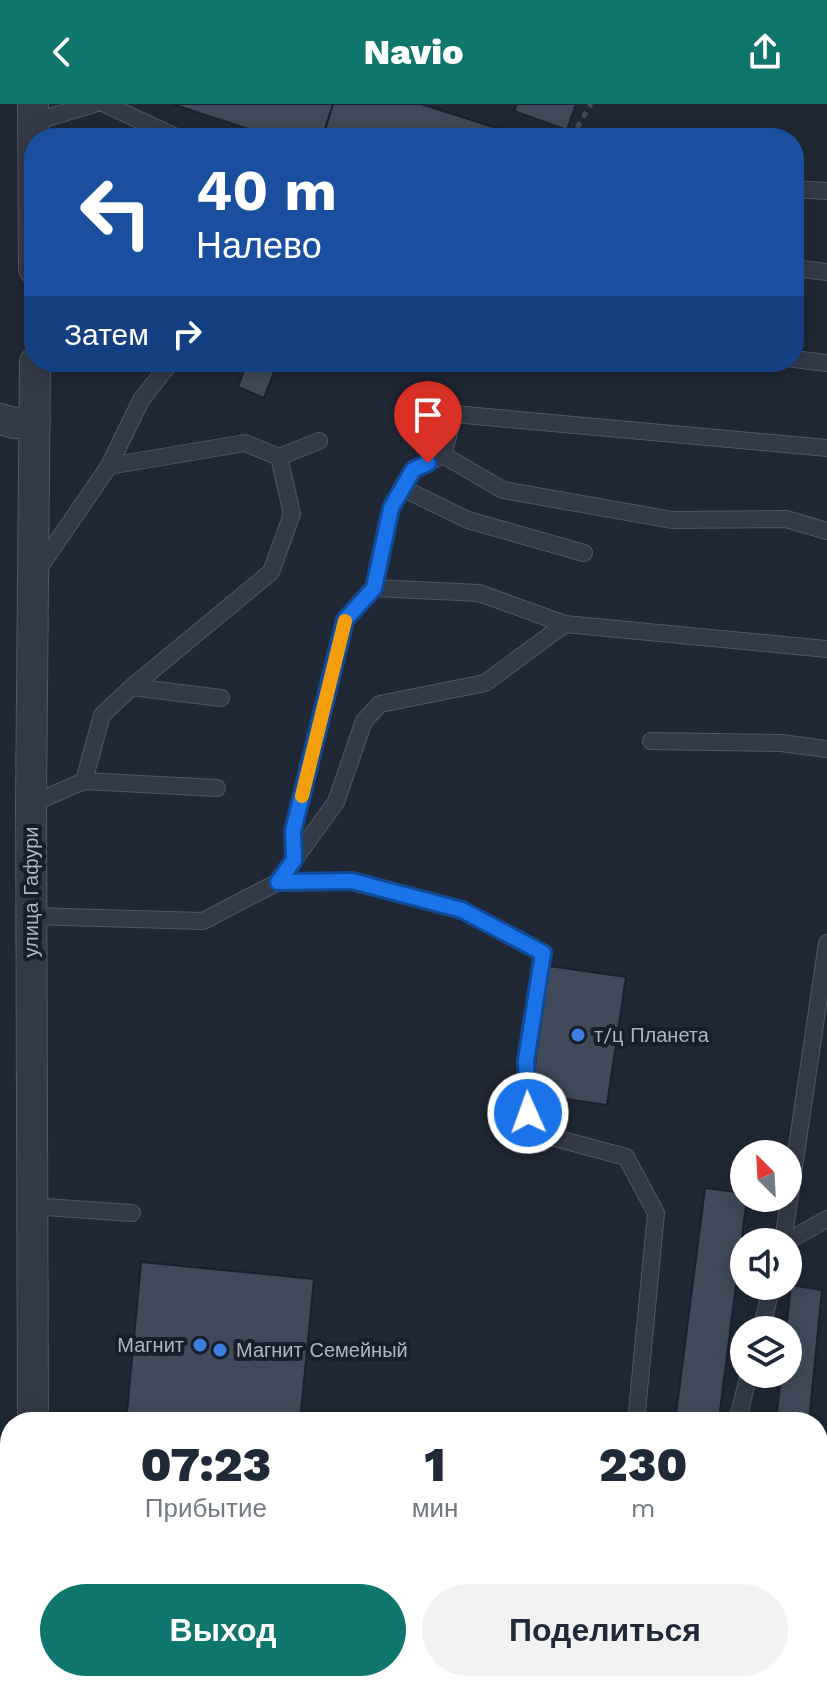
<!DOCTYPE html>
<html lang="ru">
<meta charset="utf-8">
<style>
body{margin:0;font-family:"Work Sans",sans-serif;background:#f2f2f3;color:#1f2937;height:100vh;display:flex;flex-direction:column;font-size:30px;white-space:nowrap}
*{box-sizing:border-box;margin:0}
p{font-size:26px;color:#747a83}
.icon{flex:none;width:44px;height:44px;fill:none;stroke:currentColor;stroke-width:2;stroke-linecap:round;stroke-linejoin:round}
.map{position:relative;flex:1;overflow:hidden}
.side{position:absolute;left:0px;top:1308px;width:828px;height:280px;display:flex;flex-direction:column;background:#fff;border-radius:32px 32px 0 0;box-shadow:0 4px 20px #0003}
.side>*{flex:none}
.guide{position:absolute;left:24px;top:24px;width:780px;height:244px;border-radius:32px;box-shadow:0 4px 20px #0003;background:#1a4fa0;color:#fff;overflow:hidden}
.needle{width:52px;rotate:336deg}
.buttons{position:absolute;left:730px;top:1036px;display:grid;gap:16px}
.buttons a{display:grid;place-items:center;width:72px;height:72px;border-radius:50%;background:#fff;box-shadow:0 4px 20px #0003;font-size:40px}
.pin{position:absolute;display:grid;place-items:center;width:68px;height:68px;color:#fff;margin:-82px -34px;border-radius:50% 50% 50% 0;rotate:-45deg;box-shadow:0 0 8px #0007}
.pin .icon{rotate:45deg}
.me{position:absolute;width:88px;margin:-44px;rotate:358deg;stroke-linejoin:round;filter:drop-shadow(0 0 6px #0008)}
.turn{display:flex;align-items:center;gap:28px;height:168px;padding:0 40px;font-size:36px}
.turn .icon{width:104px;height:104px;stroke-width:2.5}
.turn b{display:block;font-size:56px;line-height:68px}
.then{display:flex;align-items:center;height:76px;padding:0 40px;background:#0003;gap:16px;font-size:30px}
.eta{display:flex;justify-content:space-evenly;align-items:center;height:136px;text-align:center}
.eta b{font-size:48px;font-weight:800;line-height:56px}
.cta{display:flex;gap:16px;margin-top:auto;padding:16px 40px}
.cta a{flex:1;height:92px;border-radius:48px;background:#0f766e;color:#fff;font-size:32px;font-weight:800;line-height:92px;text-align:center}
.cta a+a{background:#f2f2f3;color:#1f2937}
header{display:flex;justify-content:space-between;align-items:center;height:104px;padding:0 40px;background:#0f766e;color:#fff;font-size:36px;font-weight:800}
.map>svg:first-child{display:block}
.building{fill:#414a5a;stroke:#1b212c;stroke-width:2}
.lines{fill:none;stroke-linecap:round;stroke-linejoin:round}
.service-casing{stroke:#515764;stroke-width:18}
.minor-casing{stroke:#515764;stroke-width:32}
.secondary-casing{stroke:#515764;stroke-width:44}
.path{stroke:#3f5054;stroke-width:5;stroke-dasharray:6 6;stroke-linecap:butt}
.service{stroke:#333a46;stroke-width:16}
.minor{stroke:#333a46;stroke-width:30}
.secondary{stroke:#414959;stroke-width:42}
.route-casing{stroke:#114b97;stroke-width:20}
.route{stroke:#1a73e8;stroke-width:14}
.slow{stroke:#f59e0b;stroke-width:14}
.shop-dot{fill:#3f7fe0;stroke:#191f2a;stroke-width:3}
.labels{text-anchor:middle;stroke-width:8;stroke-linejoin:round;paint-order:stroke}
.street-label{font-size:20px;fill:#adb4c3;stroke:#191f2a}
.poi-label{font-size:20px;fill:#adb4c3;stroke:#191f2a;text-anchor:start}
</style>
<header><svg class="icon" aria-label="back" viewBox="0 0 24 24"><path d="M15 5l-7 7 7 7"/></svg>Navio<svg class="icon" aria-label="share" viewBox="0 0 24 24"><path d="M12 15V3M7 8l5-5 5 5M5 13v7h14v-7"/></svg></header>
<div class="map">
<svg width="827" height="1588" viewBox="0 0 827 1588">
<rect width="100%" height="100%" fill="#202835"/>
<path class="building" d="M 172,0 L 333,0 L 322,34 L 276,34 Z
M 333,0 L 421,0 L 509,28 L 507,34 L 349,34 L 325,26 Z
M 517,0 L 576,0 L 567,26 L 514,7 Z
M 247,258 L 274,268 L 264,294 L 238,283 Z
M 549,862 L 626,873 L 607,1001 L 531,990 Z
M 705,1084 L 744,1089 L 744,1094 L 747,1094 L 719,1315 L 676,1310 Z
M 141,1158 L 314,1175 L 300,1318 L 126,1318 Z
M 791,1181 L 822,1186 L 809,1318 L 776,1318 L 781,1270 L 788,1270 L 786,1226 Z
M 534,1578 L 600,1578 L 599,1588 L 533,1587 Z
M 650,1578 L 695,1578 L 700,1588 L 646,1588 L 643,1582 Z"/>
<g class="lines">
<defs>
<path id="service" d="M 105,0 L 178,34
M 33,18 L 94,0
M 794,85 L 827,87
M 794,164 L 827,168
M 794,255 L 827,259
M 827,344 L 454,310 L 443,351 L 413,366 L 391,404 L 374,484 L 479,489 L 565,520 L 827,545
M 443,351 L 503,386 L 672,416 L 786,415 L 827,427
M 109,362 L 141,296 L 171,258
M 402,384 L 468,416 L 584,449
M 37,467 L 109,362 L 245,339 L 279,353
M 132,583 L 271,468 L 292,410 L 279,353 L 319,337
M 651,637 L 781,639 L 827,645
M 84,677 L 102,611 L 132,583 L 221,594
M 31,700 L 84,677 L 217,684
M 294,756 L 293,727 L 345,516 L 374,484
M 278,778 L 352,777 L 462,806 L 543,849 L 526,957 L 528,1009 L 540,1030 L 626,1053 L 656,1109 L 636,1318
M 31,812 L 203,817 L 278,778 L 336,698 L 364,617 L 380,600 L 485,579 L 565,520
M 31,1102 L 132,1109
M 783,1138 L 827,839
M 786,1138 L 827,1115
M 761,1226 L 772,1182
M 737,1318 L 749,1270
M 818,1369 L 827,1371"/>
<path id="minor" d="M 33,0 L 34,165
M 0,315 L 14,319 L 35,318
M 33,1318 L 31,700 L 35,258
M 56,1578 L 56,1588
M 799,1578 L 804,1588"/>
<path id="secondary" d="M 0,1369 L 10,1370
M 818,1469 L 827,1470"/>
</defs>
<use href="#service" class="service-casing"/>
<use href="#minor" class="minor-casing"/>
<use href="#secondary" class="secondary-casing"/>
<path class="path" d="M 571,34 L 591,0"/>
<use href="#service" class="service"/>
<use href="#minor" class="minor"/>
<use href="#secondary" class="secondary"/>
</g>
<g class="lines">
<defs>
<path id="route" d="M 428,359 L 413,366 L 391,404 L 374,484 L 345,516 L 293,727 L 294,756 L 278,778 L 352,777 L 462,806 L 543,849 L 526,957 L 528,1009"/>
</defs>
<use href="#route" class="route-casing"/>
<use href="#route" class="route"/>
<path class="slow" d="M 302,692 L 345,517"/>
</g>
<g class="shop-dot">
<circle cx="578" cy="931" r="8"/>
<circle cx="200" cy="1241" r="8"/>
<circle cx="220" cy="1246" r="8"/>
</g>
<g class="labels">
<g class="street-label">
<text transform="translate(31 788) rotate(-90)" y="7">улица Гафури</text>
</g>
<g class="poi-label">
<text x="594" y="938">т/ц Планета</text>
<text x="184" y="1248" text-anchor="end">Магнит</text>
<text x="236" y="1253">Магнит Семейный</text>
</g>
</g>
</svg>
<div class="buttons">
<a><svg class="needle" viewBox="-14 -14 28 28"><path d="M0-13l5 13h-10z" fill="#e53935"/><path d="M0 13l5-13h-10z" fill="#747a83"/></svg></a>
<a><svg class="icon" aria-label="sound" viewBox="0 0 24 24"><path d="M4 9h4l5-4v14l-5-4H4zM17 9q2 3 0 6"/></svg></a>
<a><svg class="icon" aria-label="layers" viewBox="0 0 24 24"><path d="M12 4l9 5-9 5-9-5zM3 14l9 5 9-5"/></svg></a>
</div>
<div class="pin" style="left:428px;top:359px;background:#d93025"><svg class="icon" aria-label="arrive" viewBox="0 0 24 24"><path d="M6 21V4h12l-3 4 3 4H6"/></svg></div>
<svg class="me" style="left:528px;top:1009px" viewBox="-20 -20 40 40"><circle r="17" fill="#1a73e8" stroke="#fff" stroke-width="3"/><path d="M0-11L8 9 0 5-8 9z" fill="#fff"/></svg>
<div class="guide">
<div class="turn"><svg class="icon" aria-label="left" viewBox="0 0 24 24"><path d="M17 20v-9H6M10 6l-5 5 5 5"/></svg><div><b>40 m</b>Налево</div></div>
<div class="then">Затем<svg class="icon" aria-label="right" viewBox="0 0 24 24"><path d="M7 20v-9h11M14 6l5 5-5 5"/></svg></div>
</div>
<section class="side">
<div class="eta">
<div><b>07:23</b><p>Прибытие</p></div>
<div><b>1</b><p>мин</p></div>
<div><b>230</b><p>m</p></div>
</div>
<div class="cta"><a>Выход</a><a>Поделиться</a></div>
</section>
</div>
